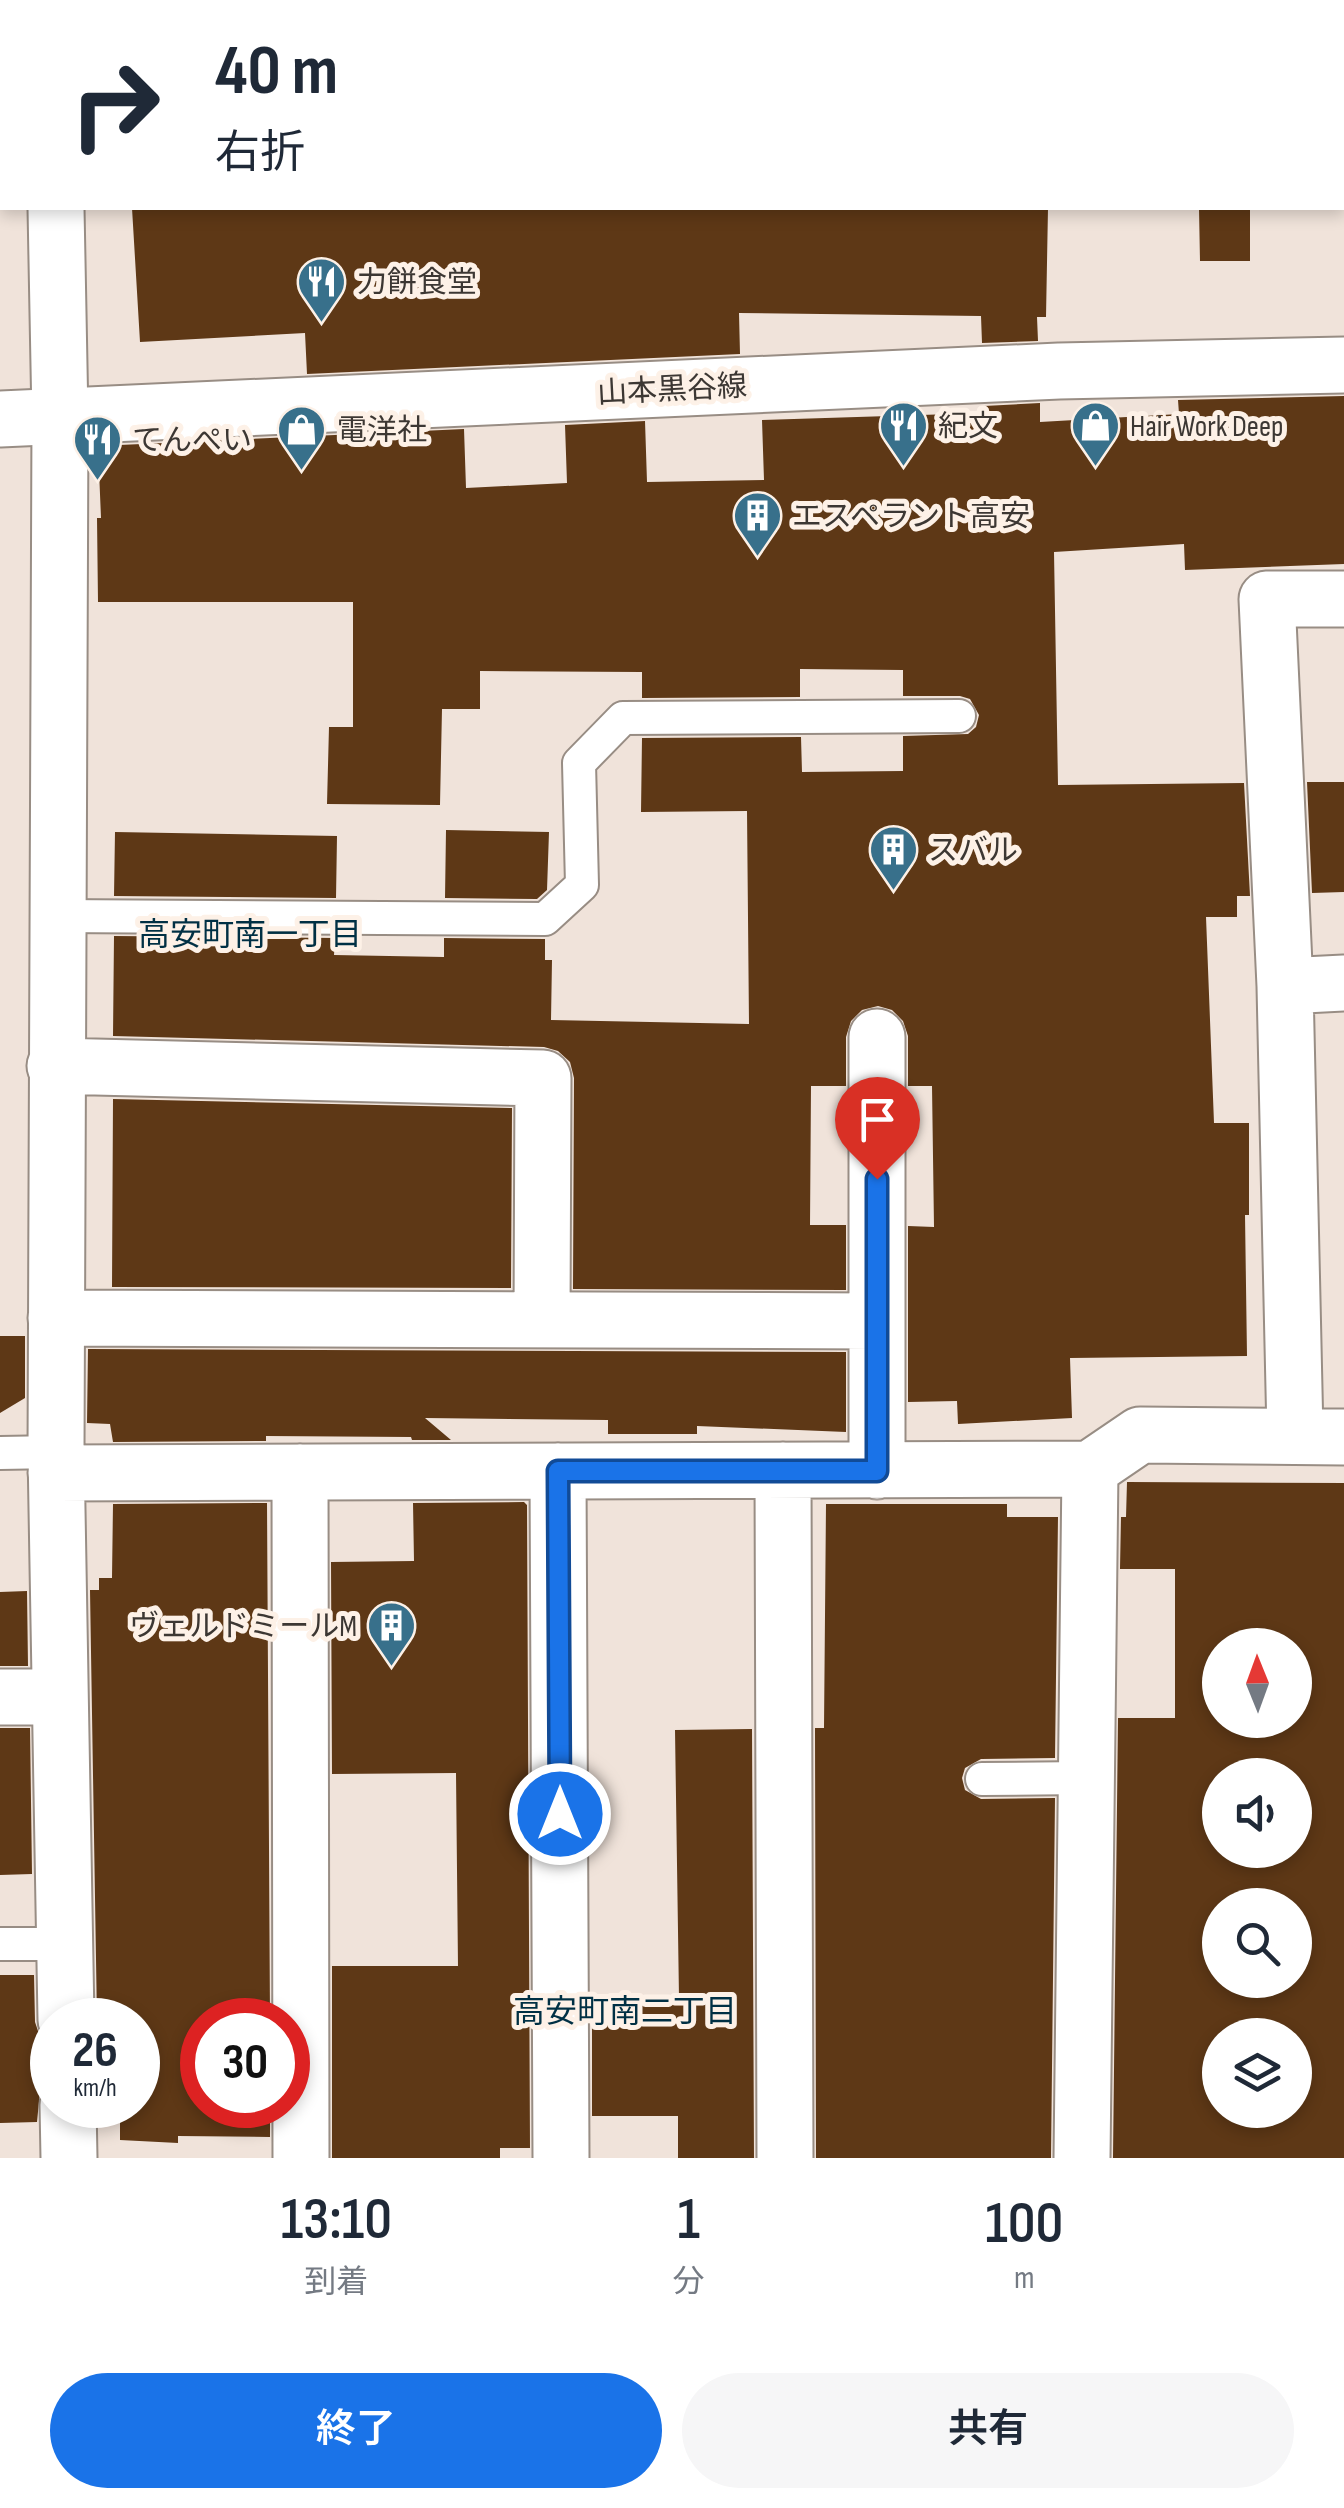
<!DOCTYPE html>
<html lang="ja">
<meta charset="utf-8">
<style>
body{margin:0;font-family:"Sofia Sans Condensed","Noto Sans JP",sans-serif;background:#f6f6f7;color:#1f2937;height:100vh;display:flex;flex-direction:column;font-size:38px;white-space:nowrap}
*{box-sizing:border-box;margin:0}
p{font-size:32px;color:#747a83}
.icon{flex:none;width:55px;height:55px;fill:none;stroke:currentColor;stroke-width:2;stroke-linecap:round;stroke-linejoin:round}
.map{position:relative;height:2158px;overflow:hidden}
.side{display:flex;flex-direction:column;background:#fff;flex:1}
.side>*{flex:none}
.top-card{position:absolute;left:0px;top:0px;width:1345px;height:210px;box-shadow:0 5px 15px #0003;background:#fff;color:#1f2937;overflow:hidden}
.needle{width:65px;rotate:359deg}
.controls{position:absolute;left:1202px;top:1628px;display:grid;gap:20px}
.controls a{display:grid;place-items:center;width:110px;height:110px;border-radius:50%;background:#fff;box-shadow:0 5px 15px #0003;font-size:50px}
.speed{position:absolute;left:30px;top:1998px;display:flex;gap:20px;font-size:50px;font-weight:700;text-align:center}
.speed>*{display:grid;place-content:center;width:130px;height:130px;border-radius:50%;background:#fff;box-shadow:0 5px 15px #0003;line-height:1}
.speed small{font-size:25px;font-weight:400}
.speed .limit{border:15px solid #d22;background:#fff;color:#111}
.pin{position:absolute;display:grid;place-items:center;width:85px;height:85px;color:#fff;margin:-102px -42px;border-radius:50% 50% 50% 0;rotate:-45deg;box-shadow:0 0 10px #0007}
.pin .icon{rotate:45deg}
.me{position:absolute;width:110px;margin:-55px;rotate:0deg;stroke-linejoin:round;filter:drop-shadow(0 0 8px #0008)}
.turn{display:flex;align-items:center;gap:35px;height:210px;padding:0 50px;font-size:45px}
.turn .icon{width:130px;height:130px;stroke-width:2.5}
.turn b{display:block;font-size:70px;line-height:85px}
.eta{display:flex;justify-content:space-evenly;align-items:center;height:170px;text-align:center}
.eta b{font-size:60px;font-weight:600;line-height:70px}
.button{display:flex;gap:20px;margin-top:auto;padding:20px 50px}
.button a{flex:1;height:115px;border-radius:60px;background:#1a73e8;color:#fff;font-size:40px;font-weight:600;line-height:115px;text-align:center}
.button a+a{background:#f6f6f7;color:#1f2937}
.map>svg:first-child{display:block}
.building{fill:#5e3816;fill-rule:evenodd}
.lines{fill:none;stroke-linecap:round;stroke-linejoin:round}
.service-casing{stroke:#988d84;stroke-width:36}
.minor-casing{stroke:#988d84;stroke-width:59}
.secondary-casing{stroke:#988d84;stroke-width:59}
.service{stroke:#fff;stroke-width:32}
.minor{stroke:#fff;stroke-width:55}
.secondary{stroke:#fff;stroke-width:55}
.route-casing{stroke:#114b97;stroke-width:25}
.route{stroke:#1a73e8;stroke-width:18}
.labels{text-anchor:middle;stroke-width:10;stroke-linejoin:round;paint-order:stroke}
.poi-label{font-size:30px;fill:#3c3733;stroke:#fdf1e7;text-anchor:start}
.street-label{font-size:30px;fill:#3c3733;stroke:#fdf1e7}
.neighbourhood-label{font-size:32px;fill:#003044;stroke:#fdf1e7}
</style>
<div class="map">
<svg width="1344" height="2158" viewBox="0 0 1344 2158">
<rect width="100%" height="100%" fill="#f0e3da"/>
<path class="building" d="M 132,208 L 1048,208 L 1046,317 L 1037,317 L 1038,341 L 982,343 L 981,316 L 739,313 L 740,354 L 307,374 L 305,333 L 140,342 Z
M 1199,208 L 1250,208 L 1250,261 L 1200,261 Z
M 1344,396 L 1344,564 L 1185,570 L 1184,544 L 1054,552 L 1058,785 L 1244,783 L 1250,896 L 1237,896 L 1237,917 L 1206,917 L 1214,1123 L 1249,1123 L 1249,1215 L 1245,1215 L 1247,1356 L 1070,1358 L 1072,1418 L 958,1424 L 957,1401 L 908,1402 L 908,1226 L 934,1227 L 932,1086 L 908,1086 L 908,1036 L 903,1021 L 892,1010 L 878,1006 L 862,1010 L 851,1021 L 846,1037 L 846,1086 L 811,1086 L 810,1225 L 846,1225 L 846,1290 L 573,1289 L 574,1078 L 570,1062 L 558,1051 L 544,1047 L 113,1036 L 114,936 L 335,938 L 334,955 L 444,957 L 444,938 L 545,939 L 545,960 L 552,960 L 551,1020 L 749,1024 L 747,811 L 641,812 L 642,738 L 801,737 L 802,772 L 903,771 L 903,736 L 968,734 L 976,727 L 979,715 L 970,699 L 960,696 L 903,696 L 903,670 L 800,669 L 800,697 L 642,698 L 642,672 L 480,671 L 480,709 L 442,709 L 440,805 L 327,804 L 329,727 L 353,727 L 353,602 L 98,602 L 97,518 L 101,518 L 98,446 L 464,429 L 466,488 L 567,483 L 565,425 L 645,421 L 647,482 L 764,480 L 762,420 L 984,413 L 984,406 L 1040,403 L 1040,422 L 1179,414 L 1178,400 Z
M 1307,782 L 1344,782 L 1344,892 L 1312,893 Z
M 446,830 L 549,832 L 547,890 L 537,899 L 445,898 Z
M 115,832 L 337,836 L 336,898 L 114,896 Z
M 113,1099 L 512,1108 L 511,1288 L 112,1287 Z
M 0,1336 L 25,1336 L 25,1398 L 0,1413 Z
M 88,1349 L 846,1352 L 846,1432 L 697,1426 L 697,1434 L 608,1434 L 608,1420 L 425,1418 L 451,1440 L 412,1440 L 411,1437 L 266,1436 L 266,1441 L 113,1442 L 110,1424 L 87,1423 Z
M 1127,1482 L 1344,1483 L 1344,2158 L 1113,2158 L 1118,1718 L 1175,1718 L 1175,1569 L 1120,1569 L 1121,1517 L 1126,1517 ZM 1220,1645 L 1295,1645 L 1295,1720 L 1220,1720 ZM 1220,1775 L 1295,1775 L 1295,1850 L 1220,1850 ZM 1220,1905 L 1295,1905 L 1295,1980 L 1220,1980 ZM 1220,2035 L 1295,2035 L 1295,2110 L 1220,2110 Z
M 524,1502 L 527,1505 L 530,2148 L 500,2148 L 500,2158 L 332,2158 L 332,1966 L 458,1966 L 456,1773 L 332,1774 L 331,1562 L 414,1561 L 413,1503 Z
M 267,1503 L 270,2020 L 202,2020 L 202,2105 L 270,2105 L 270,2137 L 178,2136 L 178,2143 L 120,2140 L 120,2121 L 100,2121 L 99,2105 L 138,2105 L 138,2020 L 97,2020 L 90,1590 L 99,1590 L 99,1578 L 112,1578 L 113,1504 Z
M 826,1504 L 1007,1504 L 1007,1517 L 1058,1517 L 1055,1758 L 981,1759 L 965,1768 L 962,1778 L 965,1790 L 981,1799 L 1055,1798 L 1051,2158 L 816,2158 L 815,1728 L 824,1728 Z
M 27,1591 L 28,1666 L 0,1666 L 0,1592 Z
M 0,1728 L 30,1728 L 32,1874 L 0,1875 Z
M 752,1729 L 754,2158 L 678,2158 L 678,2116 L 592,2116 L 592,1998 L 679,1998 L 675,1730 Z
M 0,1975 L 34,1975 L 35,2022 L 40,2037 L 52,2048 L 52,2078 L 40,2091 L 37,2122 L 0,2123 Z"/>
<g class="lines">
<defs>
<path id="service" d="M 56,916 L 545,919 L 582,885 L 579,763 L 623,718 L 959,716
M 0,1453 L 56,1452
M 982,1779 L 1086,1778
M 0,1944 L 65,1944"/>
<path id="minor" d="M 51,0 L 51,2
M 56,208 L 60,418 L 56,1452 L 66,2020
M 1285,986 L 1344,983
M 877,1037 L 877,1471
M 55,1066 L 543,1078 L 542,1320
M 56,1318 L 877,1321
M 1295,1434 L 1285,986 L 1267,599 L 1344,599
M 783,1470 L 785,2158
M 558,1471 L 561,2158
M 300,1472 L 301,2158
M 56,1473 L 1090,1469 L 1140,1435 L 1344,1437
M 0,1697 L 60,1697
M 68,2105 L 69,2158
M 1082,2158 L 1090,1469"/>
<path id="secondary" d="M 0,419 L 1059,371 L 1344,365"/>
</defs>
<use href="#service" class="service-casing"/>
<use href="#minor" class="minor-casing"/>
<use href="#secondary" class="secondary-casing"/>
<use href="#service" class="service"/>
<use href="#minor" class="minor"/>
<use href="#secondary" class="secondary"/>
</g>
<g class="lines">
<defs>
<path id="route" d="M 560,1814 L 558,1471 L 877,1471 L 877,1179"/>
</defs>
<use href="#route" class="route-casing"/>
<use href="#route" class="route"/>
</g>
<defs>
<symbol id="restaurant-pin" viewBox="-11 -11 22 30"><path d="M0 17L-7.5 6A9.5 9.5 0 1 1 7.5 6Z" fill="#38708b" stroke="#fdf1e7"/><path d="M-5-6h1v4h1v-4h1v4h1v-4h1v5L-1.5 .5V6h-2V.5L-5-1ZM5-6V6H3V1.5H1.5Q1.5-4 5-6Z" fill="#fff"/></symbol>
<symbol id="shop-pin" viewBox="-11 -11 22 30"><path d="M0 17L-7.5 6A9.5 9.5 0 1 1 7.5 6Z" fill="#38708b" stroke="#fdf1e7"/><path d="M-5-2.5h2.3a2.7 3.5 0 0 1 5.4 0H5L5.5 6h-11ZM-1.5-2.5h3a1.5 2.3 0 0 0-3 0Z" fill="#fff"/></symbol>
<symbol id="building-pin" viewBox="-11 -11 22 30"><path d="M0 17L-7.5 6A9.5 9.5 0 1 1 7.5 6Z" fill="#38708b" stroke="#fdf1e7"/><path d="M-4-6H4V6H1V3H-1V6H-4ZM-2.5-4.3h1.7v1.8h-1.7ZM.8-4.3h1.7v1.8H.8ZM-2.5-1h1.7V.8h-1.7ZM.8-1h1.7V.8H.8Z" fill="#fff"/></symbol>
</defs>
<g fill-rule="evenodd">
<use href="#restaurant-pin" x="294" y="254" width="55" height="75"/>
<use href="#restaurant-pin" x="876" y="398" width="55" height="75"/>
<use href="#shop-pin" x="1068" y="398" width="55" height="75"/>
<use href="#shop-pin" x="274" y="402" width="55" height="75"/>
<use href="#restaurant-pin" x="70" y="412" width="55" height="75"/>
<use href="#building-pin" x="730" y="488" width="55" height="75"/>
<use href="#building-pin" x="866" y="822" width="55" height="75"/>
<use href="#building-pin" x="364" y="1598" width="55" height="75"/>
</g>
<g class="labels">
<g class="poi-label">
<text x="357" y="292">力餅食堂</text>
<text x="938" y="436">紀文</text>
<text x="1130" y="436">Hair Work Deep</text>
<text x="337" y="440">電洋社</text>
<text x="132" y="450">てんぺい</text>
<text x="792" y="526">エスペラント高安</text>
<text x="928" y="860">スバル</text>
<text x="357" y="1636" text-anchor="end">ヴェルドミールM</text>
</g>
<g class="street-label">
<text transform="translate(672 389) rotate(-3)" y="10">山本黒谷線</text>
</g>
<g class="neighbourhood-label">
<text x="250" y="945">高安町南一丁目</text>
<text x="625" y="2022">高安町南二丁目</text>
</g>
</g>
</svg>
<div class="controls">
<a><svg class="needle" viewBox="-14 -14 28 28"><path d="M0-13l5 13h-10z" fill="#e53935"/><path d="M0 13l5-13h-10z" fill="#747a83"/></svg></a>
<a><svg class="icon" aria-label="sound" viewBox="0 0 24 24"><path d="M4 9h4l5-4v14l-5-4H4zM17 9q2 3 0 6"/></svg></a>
<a><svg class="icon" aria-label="search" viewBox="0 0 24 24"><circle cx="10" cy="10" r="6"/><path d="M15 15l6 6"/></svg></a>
<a><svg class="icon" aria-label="layers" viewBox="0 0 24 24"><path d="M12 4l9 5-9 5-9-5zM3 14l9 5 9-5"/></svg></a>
</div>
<div class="speed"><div>26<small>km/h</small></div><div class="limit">30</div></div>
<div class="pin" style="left:877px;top:1179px;background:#d93025"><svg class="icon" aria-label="arrive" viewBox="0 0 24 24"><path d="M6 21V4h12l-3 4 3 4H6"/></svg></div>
<svg class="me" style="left:560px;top:1814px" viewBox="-20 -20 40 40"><circle r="17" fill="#1a73e8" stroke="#fff" stroke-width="3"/><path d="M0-11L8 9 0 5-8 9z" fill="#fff"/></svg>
<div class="top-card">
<div class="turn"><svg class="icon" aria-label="right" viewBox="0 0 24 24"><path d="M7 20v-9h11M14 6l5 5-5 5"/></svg><div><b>40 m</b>右折</div></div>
</div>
</div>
<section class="side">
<div class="eta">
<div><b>13:10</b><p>到着</p></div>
<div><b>1</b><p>分</p></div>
<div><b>100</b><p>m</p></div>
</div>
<div class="button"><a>終了</a><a>共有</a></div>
</section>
